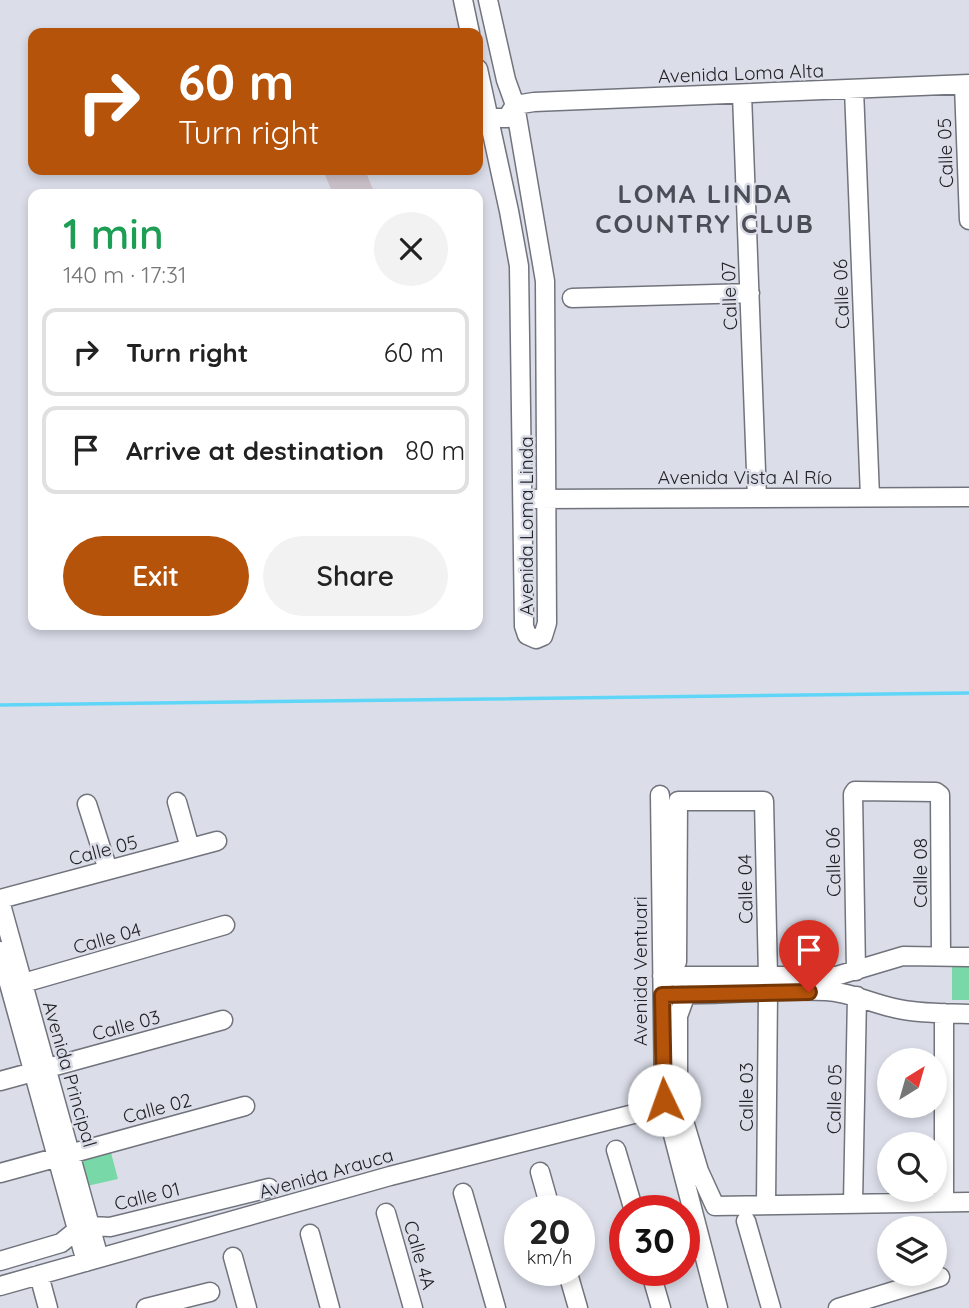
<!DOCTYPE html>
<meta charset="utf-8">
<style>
body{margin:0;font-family:Quicksand,sans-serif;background:#f2f2f2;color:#222;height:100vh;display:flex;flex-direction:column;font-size:26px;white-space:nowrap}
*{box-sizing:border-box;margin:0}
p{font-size:23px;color:#767676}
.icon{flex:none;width:38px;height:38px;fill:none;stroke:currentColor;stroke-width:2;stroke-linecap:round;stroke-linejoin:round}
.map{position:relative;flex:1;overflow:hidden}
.sheet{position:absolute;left:28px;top:189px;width:455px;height:441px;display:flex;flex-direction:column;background:#fff;border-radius:14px;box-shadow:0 4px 10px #0003}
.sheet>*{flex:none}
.hud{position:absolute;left:28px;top:28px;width:455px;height:147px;border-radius:14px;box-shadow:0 4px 10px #0003;background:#b45309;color:#fff;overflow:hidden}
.needle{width:46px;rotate:37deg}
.buttons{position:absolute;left:877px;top:1048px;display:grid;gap:14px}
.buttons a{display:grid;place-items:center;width:70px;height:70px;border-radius:50%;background:#fff;box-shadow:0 4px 10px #0003;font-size:35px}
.speed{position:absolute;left:504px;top:1195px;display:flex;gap:14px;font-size:35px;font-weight:700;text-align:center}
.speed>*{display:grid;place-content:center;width:91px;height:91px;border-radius:50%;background:#fff;box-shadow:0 4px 10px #0003;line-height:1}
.speed small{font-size:18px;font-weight:400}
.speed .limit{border:10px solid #d22;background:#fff;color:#111}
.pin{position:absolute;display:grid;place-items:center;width:60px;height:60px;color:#fff;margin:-72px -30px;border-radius:50% 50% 50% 0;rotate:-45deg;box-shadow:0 0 7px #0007}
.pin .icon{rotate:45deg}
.me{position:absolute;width:77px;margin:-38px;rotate:357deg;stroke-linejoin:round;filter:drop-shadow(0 0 5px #0008)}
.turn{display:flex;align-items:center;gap:24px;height:147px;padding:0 35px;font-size:32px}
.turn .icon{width:91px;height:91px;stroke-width:2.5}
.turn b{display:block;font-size:49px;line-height:60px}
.round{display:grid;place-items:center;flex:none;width:74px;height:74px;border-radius:37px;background:#f2f2f2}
.headline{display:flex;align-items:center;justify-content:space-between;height:119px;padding:0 35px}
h1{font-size:42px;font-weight:600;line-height:52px;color:#1e9e55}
.primary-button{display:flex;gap:14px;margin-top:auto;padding:14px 35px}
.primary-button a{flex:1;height:80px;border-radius:42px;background:#b45309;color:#fff;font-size:28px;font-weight:600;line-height:80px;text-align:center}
.primary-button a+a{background:#f2f2f2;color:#222}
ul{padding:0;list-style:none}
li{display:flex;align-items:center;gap:21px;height:88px;margin:0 14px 10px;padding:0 21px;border:4px solid #e0e0e0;border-radius:14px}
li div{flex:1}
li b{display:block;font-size:26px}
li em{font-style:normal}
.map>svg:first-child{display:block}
.green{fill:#78d8a8}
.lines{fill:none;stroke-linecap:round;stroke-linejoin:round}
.stream{stroke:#5fd6f8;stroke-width:3.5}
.building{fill:#cdc3ca}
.minor-casing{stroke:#71747d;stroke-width:21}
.minor{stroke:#fff;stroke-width:18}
.route-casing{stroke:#753606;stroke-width:18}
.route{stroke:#b45309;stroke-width:12}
.labels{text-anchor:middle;stroke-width:5;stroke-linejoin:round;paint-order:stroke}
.street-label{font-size:19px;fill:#222326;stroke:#dbdee9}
.district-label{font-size:26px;font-weight:bold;letter-spacing:2px;fill:#4b4e57;stroke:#dbdee9}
</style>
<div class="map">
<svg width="969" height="1308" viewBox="0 0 969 1308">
<rect width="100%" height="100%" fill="#dbdee9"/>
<path class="green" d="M 952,963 L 969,963 L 969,1000 L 952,1000 Z
M 110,1149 L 118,1179 L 87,1186 L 80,1156 Z"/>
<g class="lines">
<path class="stream" d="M 0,705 L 969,693"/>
</g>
<path class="building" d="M 323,170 L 365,170 L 375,194 L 333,194 Z"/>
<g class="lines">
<defs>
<path id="minor" d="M 463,0 L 470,33
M 478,69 L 509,211 L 519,266 L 524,626 L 527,635 L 536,639 L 543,636 L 547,623 L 545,281 L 515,105 L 506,80 L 488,0
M 964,85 L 969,220
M 854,89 L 870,497
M 742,94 L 757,498
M 489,118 L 507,118 L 515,105 L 534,102 L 969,84
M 572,298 L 750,293
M 535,499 L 969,497
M 660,795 L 664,1100 L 718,1308
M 177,802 L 190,848
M 87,804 L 108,870
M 0,899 L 217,841
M 0,901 L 99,1258
M 0,951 L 86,1262
M 677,962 L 678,801 L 764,801 L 768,976
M 856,971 L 853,794 L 855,791 L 936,792 L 940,795 L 941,956
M 662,976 L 836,976 L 903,956 L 969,957
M 13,986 L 225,925
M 675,994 C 725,996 775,988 826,991 C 850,992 870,1003 894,1008 C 918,1014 944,1013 969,1014
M 686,994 L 678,1016 L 678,1101 L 699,1171 L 715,1206 L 969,1202
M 944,1013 L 944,1202
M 0,1081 L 223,1020
M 616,1150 L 634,1211
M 540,1172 L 551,1211
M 0,1173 L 245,1106
M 463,1193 L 496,1308
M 766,1203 L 768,991
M 853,1203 L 857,996
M 386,1213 L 413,1308
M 746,1221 L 771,1308
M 310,1234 L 330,1308
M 233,1257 L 247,1308
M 0,1261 L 61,1243 L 77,1230 L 91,1226 L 110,1227 L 269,1188
M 567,1270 L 578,1308
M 650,1270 L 661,1308
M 39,1275 L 48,1308
M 0,1286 L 390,1176 L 665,1106
M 146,1308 L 210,1292
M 838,1308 L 940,1277"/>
</defs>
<use href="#minor" class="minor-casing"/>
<use href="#minor" class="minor"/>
</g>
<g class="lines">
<defs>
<path id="route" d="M 664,1100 L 662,995 L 809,992"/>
</defs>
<use href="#route" class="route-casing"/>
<use href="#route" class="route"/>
</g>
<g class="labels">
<g class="street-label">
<text transform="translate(741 73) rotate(-2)" y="7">Avenida Loma Alta</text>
<text transform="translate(945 153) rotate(-92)" y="7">Calle 05</text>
<text transform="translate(841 294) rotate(-92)" y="7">Calle 06</text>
<text transform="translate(729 296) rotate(-92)" y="7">Calle 07</text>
<text x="745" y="484">Avenida Vista Al Río</text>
<text transform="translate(526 526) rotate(-90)" y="7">Avenida Loma Linda</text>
<text transform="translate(103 850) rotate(-15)" y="7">Calle 05</text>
<text transform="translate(833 862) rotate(-91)" y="7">Calle 06</text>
<text transform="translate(920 873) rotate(-90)" y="7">Calle 08</text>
<text transform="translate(745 889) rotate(-91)" y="7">Calle 04</text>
<text transform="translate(107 938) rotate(-16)" y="7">Calle 04</text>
<text transform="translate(640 971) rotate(-90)" y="7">Avenida Ventuari</text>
<text transform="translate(126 1025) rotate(-15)" y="7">Calle 03</text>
<text transform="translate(70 1074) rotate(74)" y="7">Avenida Principal</text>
<text transform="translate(746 1097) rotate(-90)" y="7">Calle 03</text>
<text transform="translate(834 1099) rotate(-89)" y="7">Calle 05</text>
<text transform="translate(157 1108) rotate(-15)" y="7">Calle 02</text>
<text transform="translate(326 1173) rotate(-16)" y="7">Avenida Arauca</text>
<text transform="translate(147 1196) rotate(-14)" y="7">Calle 01</text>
<text transform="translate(420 1255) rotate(74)" y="7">Calle 4A</text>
</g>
<g class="district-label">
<text x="705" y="203">LOMA LINDA<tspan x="705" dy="30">COUNTRY CLUB</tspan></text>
</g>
</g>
</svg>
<div class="buttons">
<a><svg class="needle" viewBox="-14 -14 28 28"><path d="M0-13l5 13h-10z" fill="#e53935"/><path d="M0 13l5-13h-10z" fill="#767676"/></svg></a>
<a><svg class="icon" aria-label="search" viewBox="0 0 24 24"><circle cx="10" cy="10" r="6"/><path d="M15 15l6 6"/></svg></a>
<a><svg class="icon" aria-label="layers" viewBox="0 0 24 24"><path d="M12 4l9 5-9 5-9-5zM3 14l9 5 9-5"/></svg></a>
</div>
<div class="speed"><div>20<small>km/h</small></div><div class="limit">30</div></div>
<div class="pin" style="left:809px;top:992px;background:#d93025"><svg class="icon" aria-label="arrive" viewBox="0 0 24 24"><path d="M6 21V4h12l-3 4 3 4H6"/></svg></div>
<svg class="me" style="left:664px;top:1100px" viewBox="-20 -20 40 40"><circle r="19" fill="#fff"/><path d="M0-13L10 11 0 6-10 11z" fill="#b45309"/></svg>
<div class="hud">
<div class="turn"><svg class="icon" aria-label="right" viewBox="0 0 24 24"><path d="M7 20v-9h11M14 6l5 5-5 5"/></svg><div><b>60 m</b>Turn right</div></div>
</div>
<section class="sheet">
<div class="headline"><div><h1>1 min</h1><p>140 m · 17:31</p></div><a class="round"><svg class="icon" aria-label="close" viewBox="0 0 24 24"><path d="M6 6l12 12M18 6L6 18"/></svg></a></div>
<ul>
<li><svg class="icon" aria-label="right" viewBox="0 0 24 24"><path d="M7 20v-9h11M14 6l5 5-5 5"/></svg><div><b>Turn right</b></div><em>60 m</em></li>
<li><svg class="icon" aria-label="arrive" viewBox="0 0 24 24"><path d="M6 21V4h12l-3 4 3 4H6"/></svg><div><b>Arrive at destination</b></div><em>80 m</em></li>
</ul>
<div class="primary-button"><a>Exit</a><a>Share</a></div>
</section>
</div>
